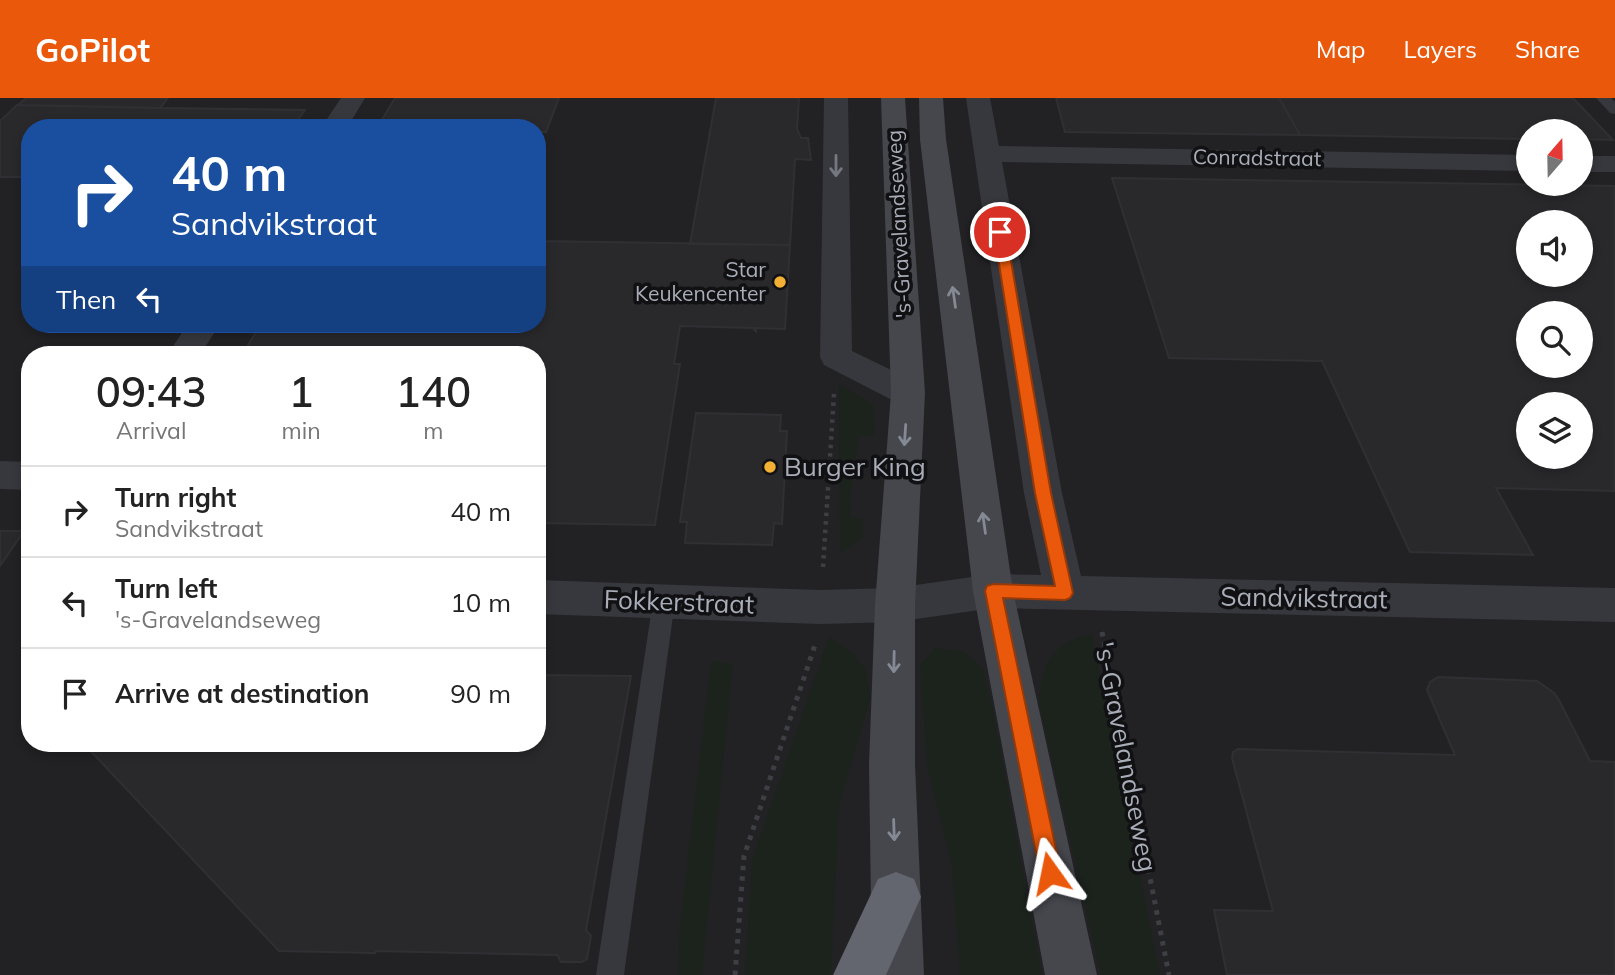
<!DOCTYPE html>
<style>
body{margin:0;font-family:Mulish,sans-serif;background:#f2f2f2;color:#222;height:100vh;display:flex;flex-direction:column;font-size:26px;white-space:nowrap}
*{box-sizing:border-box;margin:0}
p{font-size:23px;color:#767676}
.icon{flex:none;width:38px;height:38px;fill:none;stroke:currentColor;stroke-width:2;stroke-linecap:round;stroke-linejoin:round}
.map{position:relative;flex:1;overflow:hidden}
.side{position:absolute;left:21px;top:248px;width:525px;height:406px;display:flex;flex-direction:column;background:#fff;border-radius:28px;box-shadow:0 4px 10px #0003}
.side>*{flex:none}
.banner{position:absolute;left:21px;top:21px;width:525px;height:214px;border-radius:28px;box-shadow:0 4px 10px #0003;background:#1a4fa0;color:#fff;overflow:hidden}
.needle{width:46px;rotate:20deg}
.controls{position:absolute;left:1516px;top:21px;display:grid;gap:14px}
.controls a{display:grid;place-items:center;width:77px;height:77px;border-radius:50%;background:#fff;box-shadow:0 4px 10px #0003;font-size:35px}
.pin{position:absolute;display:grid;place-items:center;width:60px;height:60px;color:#fff;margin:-30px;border:4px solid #fff;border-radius:50%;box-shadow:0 2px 7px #0007}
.me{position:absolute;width:77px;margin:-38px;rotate:348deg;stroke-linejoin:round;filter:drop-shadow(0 0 5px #0008)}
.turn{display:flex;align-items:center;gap:24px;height:147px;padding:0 35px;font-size:32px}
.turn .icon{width:91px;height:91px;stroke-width:2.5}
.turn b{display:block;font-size:49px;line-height:60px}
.then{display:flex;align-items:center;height:66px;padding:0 35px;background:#0003;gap:14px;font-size:26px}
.eta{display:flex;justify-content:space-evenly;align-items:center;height:119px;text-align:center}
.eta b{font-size:42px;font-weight:600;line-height:49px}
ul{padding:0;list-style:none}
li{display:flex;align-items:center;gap:21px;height:91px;padding:0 35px;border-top:2px solid #e0e0e0}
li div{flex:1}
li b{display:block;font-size:26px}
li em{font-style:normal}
header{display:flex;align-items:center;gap:42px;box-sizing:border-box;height:98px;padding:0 35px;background:#ea580c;color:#fff}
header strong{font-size:33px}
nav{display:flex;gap:38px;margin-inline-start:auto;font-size:24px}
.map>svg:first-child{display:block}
.built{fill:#222225;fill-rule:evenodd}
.green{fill:#1c231d}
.building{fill:#29292c;stroke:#303034;stroke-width:2;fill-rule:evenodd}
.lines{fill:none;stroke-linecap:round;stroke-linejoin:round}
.path-far1{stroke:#3d3f44;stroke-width:4.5;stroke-dasharray:3.5 5;stroke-linecap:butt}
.path{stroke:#3d3f44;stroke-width:5;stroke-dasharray:4.5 6;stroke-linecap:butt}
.service{fill:#37383d;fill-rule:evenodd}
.minor{fill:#37383d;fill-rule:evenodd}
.secondary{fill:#45474d;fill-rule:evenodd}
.motorway{fill:#63666e;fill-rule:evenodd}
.oneway{stroke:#757881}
.oneway2{stroke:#858993}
.route{fill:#ea580c;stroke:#983908;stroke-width:2}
.poi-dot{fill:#f2b134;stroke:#111113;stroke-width:2.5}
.labels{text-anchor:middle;stroke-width:7;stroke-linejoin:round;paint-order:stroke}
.far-street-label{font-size:21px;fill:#a8adb8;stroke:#111113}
.far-poi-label{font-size:21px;fill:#a8adb8;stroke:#111113;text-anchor:end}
.poi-label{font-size:26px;fill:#a8adb8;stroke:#111113;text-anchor:start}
.street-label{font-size:26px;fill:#a8adb8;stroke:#111113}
</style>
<header>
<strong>GoPilot</strong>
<nav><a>Map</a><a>Layers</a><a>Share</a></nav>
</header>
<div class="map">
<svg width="1615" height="877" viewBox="0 0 1615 877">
<rect width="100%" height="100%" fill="#161618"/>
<path class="built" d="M 0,0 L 1615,0 L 1615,877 L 0,877 ZM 30,30 L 537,30 L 537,226 L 30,226 ZM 1528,33 L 1580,33 L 1580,86 L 1528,86 ZM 1528,124 L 1580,124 L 1580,177 L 1528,177 ZM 1528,215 L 1580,215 L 1580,268 L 1528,268 ZM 30,257 L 537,257 L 537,646 L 30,646 ZM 1528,306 L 1580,306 L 1580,359 L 1528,359 Z"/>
<path class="green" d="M 839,286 L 873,306 L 875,339 L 859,337 L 850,400 L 851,420 L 863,419 L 863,439 L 840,456 Z
M 1092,536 L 1160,877 L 1101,877 L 1039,605 C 1041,567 1052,544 1092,536 Z
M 829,539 L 854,556 L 866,573 L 871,598 L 839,708 L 831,877 L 745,877 L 752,762 Z
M 935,550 L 964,553 L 983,571 L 992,607 L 1042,877 L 960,877 L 952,768 L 927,669 L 920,567 Z
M 711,563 L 733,566 L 702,877 L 678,877 L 680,828 Z"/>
<path class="building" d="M 26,0 L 168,0 L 160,10 L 18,7 Z
M 395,0 L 559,0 L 546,34 L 537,34 L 537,30 L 377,30 Z
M 716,0 L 799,0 L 797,31 L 801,40 L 808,40 L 811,62 L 795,61 L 790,147 L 690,146 Z
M 1056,0 L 1279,0 L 1300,37 L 1065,34 Z
M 1279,0 L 1573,0 L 1613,42 L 1580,41 L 1580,33 L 1528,33 L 1528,41 L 1300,37 Z
M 17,7 L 159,10 L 305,12 L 292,30 L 30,30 L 30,79 L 0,79 L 0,23 Z
M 1112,80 L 1615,88 L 1615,393 L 1496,390 L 1533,457 L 1410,454 L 1322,263 L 1169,260 ZM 1528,124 L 1580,124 L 1580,177 L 1528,177 ZM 1528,215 L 1580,215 L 1580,268 L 1528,268 ZM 1528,306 L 1580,306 L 1580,359 L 1528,359 Z
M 537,143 L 790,147 L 785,231 L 756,230 L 756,233 L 753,230 L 680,228 L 674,266 L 680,266 L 655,427 L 537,425 L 537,257 L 242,257 L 261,226 L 537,226 Z
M 696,315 L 781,317 L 780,333 L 787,333 L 782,426 L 774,425 L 772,447 L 685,445 L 687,424 L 680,424 Z
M 0,433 L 24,433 L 0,468 Z
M 537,577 L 631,578 L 586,832 L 591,838 L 587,861 L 582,864 L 561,864 L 557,857 L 376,853 L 375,855 L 279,853 L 84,646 L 537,646 Z
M 1438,579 L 1537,583 L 1554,595 L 1559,602 L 1590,663 L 1615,664 L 1615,877 L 1227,877 L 1214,812 L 1273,813 L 1232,660 L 1233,654 L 1238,651 L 1455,657 L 1427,592 L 1430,584 Z"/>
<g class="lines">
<path class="path-far1" d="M 823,469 L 834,296"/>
<path class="path" d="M 1102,534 L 1169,877
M 735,877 L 744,758 L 815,547"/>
<path class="service" d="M 1596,0 L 1611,0 L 1615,4 L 1615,16 L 1610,15 Z
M 664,494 L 672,496 L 675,503 L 624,877 L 596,877 L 653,503 L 656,496 Z"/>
<path class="minor" d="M 341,0 L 365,0 L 347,30 L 321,30 Z
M 824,0 L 848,0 L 852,253 L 920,286 L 925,295 L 920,304 L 908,307 L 896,304 L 824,267 L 820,259 Z
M 966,0 L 990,0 L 999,48 L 1528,57 L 1528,73 L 1002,64 L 1062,395 L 1081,478 L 1615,490 L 1615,524 L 993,510 L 895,524 L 821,526 L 537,516 L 537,482 L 821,492 L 895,490 L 993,476 L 1041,477 L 1024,395 Z
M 1580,58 L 1615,58 L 1615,74 L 1580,74 Z
M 188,226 L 220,226 L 200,257 L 167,257 Z
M 0,363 L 30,364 L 30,392 L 0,391 Z"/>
<path class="secondary" d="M 881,0 L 905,0 L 925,295 L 915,507 L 915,666 L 924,877 L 872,877 L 869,666 L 875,507 L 891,295 Z
M 919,0 L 943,0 L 946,41 L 1013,493 L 1097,877 L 1045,877 L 973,493 L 920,41 Z"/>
<path class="motorway" d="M 896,774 L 914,781 L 921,799 L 886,877 L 833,877 L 878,781 Z"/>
</g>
<defs><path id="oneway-shaft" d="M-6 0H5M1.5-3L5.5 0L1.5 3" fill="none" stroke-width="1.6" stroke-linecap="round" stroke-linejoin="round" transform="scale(1.75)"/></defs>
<use class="oneway" href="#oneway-shaft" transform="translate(836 68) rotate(90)"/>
<g class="oneway2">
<use href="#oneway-shaft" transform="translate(954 199) rotate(-98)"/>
<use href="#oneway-shaft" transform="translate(905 337) rotate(94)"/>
<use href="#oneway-shaft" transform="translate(984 425) rotate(-98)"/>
<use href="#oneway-shaft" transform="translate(894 564) rotate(91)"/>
<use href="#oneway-shaft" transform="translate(894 732) rotate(88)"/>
</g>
<path class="route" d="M 1000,130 L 1006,134 L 1051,395 L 1073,495 L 1070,500 L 1065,502 L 1003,500 L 1061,775 L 1058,782 L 1050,785 L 1043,782 L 1040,775 L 985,493 L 987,488 L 993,486 L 1055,488 L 1035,395 L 994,134 Z"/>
<g class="poi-dot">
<circle cx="780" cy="184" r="7"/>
<circle cx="770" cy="369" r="7"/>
</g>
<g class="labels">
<g class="far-street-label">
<text transform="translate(1257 60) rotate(1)" y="7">Conradstraat</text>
<text transform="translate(899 126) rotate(-93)" y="7">'s-Gravelandseweg</text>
</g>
<g class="far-poi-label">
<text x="766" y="179">Star<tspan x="766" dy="24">Keukencenter</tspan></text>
</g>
<g class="poi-label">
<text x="784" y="378">Burger King</text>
</g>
<g class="street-label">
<text transform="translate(1304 500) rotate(1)" y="9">Sandvikstraat</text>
<text transform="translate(679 504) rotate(2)" y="9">Fokkerstraat</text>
<text transform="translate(1126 659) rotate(79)" y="9">'s-Gravelandseweg</text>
</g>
</g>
</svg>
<div class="controls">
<a><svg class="needle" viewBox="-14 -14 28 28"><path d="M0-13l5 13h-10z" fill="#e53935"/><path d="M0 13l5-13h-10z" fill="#767676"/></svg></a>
<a><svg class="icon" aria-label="sound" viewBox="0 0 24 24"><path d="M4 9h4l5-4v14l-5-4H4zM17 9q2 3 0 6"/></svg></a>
<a><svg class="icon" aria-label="search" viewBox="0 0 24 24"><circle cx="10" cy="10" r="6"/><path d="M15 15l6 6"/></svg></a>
<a><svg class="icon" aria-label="layers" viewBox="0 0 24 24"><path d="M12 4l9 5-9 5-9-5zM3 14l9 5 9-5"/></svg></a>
</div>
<div class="pin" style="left:1000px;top:134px;background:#d93025"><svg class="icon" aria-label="arrive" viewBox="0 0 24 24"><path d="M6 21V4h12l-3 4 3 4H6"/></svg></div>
<svg class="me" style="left:1050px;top:775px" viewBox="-20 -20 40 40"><path d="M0-17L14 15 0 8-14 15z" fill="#ea580c" stroke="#fff" stroke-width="4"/></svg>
<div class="banner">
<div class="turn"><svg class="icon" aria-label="right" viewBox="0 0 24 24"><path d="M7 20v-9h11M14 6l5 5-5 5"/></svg><div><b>40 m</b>Sandvikstraat</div></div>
<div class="then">Then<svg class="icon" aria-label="left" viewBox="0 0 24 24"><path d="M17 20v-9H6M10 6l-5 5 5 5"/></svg></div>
</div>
<section class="side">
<div class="eta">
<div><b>09:43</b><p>Arrival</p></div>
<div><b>1</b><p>min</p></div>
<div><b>140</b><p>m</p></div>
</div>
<ul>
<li><svg class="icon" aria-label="right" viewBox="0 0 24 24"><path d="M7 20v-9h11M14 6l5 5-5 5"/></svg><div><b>Turn right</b><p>Sandvikstraat</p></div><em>40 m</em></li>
<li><svg class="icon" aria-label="left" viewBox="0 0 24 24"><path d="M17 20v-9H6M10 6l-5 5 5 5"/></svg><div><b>Turn left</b><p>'s-Gravelandseweg</p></div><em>10 m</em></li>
<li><svg class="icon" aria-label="arrive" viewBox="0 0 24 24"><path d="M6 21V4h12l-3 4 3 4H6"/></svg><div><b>Arrive at destination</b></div><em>90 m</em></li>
</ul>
</section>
</div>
